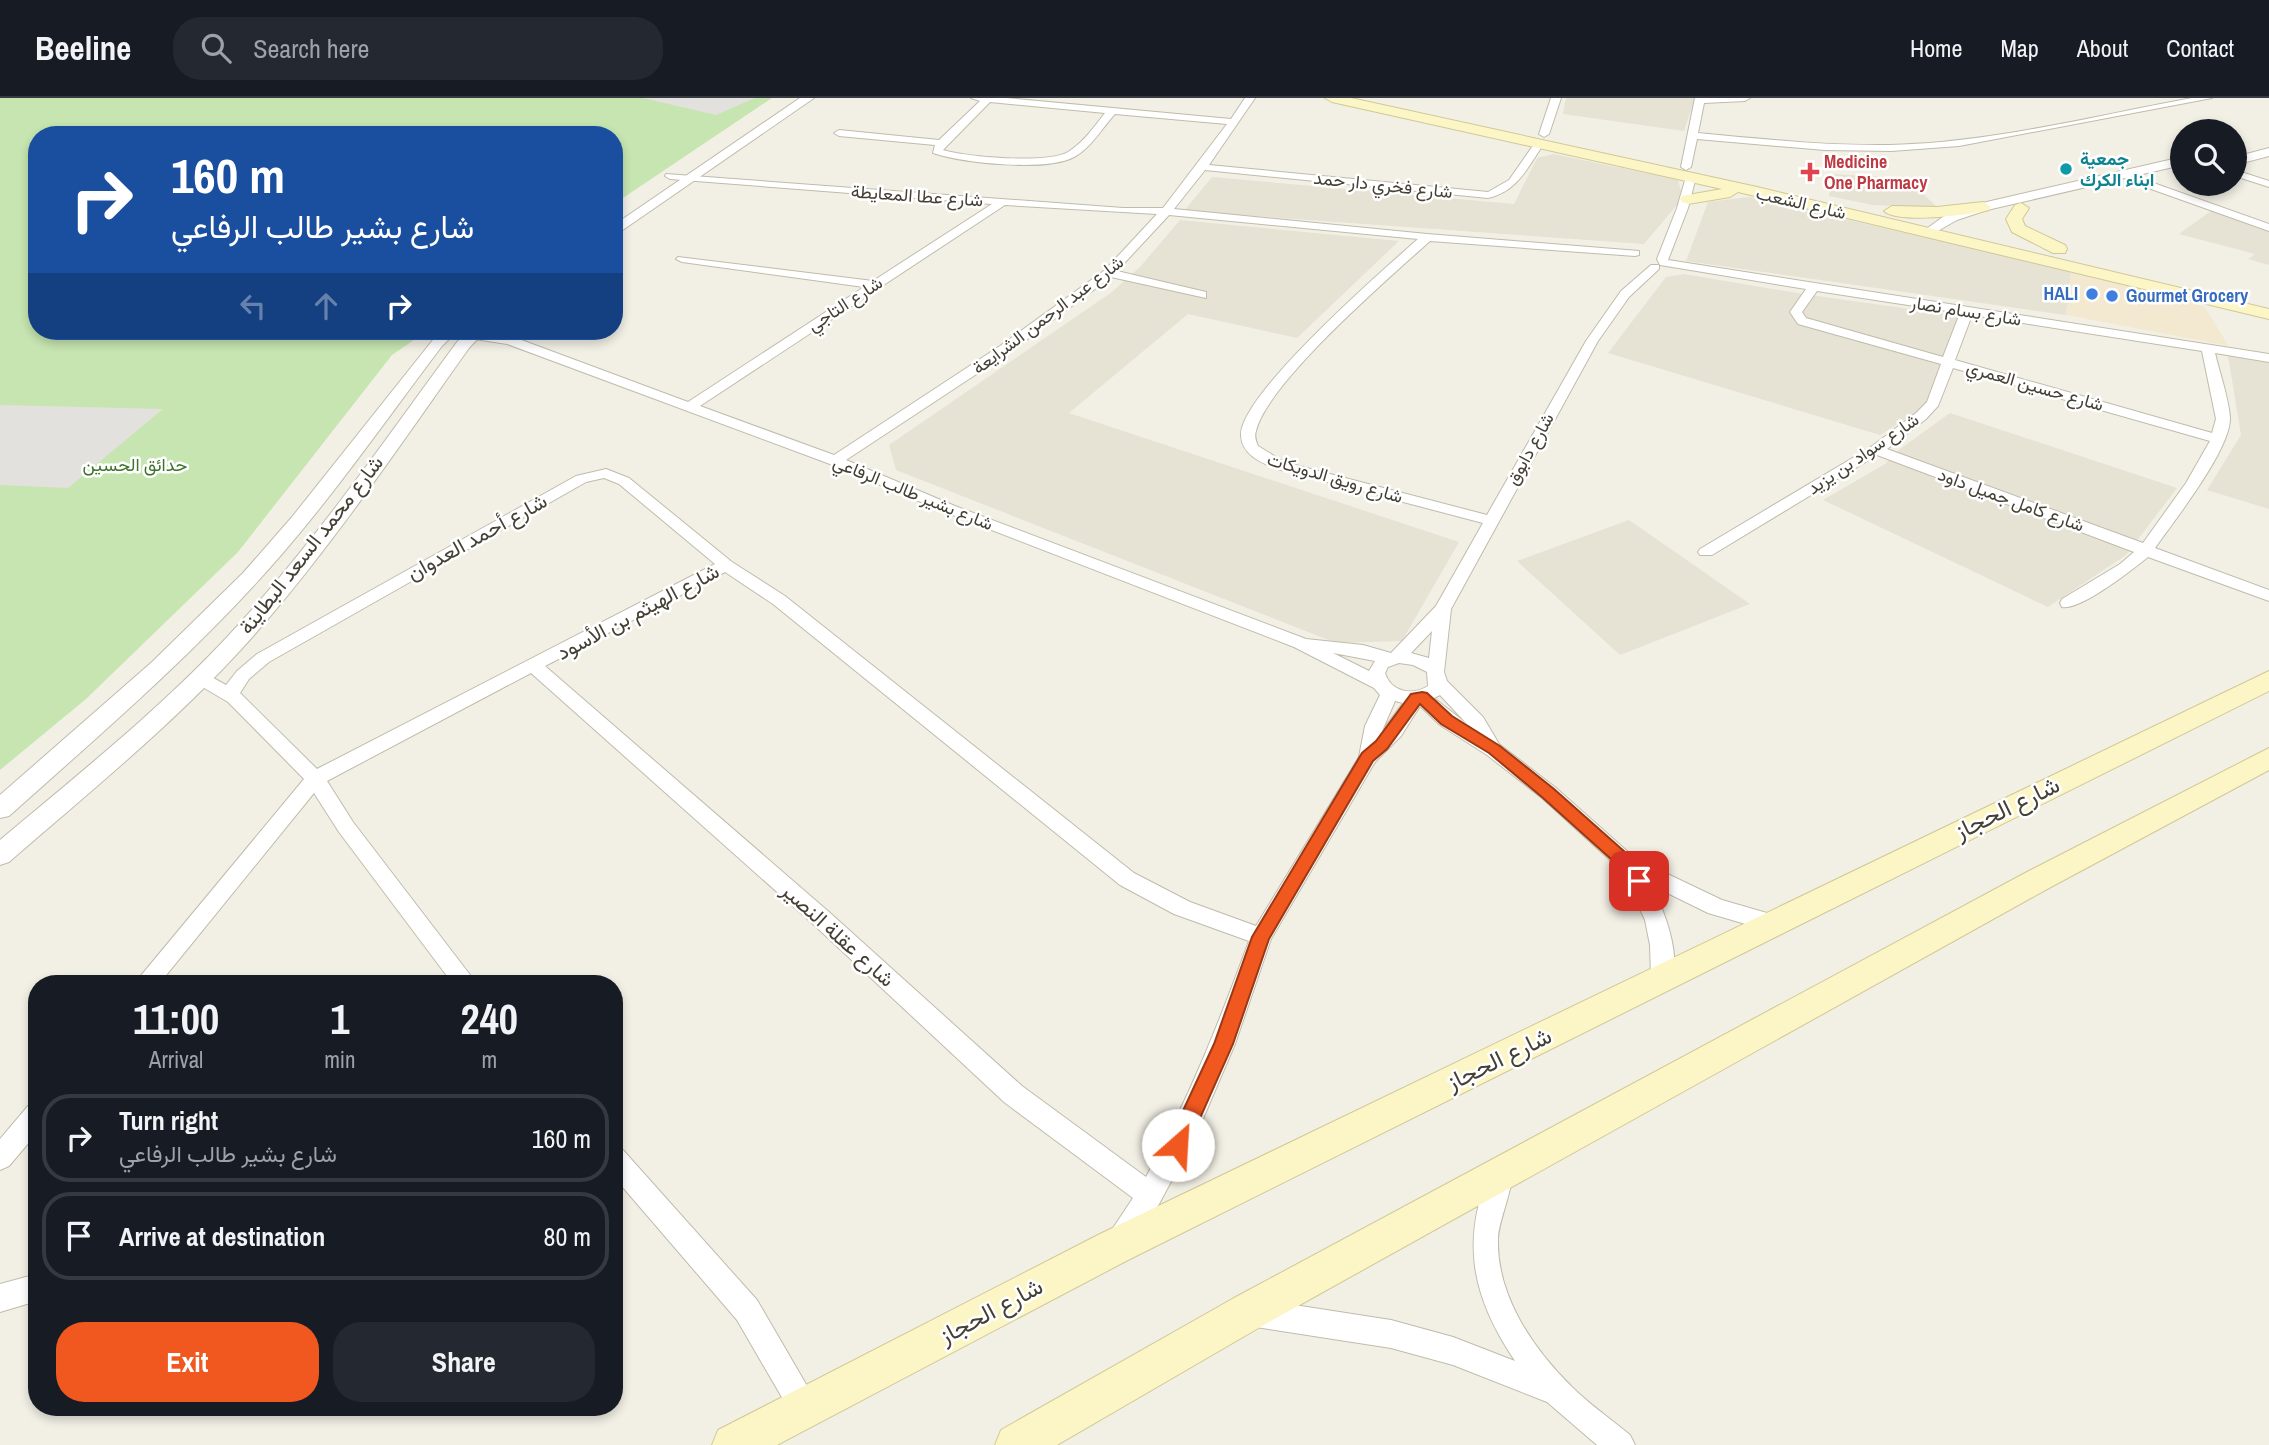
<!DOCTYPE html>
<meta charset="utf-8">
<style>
body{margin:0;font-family:"Archivo Narrow",Vazirmatn,sans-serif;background:#242831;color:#f1f3f6;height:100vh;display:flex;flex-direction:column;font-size:26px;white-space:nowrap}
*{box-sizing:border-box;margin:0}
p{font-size:23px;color:#9ea1a6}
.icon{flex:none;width:38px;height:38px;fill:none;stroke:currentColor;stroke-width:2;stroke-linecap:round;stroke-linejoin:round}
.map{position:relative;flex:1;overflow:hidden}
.drawer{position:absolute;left:28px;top:877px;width:595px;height:441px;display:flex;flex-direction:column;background:#171b24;border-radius:28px;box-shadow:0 4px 10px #0003}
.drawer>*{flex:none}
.hud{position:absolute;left:28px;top:28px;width:595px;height:214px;border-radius:28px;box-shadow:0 4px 10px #0003;background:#1a4fa0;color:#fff;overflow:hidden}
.fabs{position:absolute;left:2170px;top:21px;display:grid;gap:14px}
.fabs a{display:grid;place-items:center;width:77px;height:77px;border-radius:50%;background:#171b24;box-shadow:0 4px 10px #0003;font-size:35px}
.pin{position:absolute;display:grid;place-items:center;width:60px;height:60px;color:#fff;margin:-30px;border-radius:14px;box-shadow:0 4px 10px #0006}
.me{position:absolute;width:77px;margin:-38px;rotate:26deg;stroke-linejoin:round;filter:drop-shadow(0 0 5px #0008)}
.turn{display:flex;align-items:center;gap:24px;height:147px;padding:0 28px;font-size:32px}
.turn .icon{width:91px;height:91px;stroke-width:2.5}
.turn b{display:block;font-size:49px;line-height:60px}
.lanes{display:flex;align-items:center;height:66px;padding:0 28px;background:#0003;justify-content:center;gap:35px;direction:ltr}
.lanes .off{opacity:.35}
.eta{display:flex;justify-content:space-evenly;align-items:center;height:119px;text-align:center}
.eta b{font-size:42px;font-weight:700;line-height:49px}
.button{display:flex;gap:14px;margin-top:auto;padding:14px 28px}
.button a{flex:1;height:80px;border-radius:28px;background:#f0581f;color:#fff;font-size:28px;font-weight:700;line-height:80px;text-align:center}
.button a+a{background:#242831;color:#f1f3f6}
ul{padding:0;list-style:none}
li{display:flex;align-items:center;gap:21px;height:88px;margin:0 14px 10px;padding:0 14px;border:4px solid #363941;border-radius:28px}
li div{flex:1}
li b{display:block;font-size:26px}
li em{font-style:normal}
header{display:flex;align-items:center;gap:42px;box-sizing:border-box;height:98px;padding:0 35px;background:#171b24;border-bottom:2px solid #363941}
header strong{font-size:33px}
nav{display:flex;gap:38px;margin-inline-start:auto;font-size:24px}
.search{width:490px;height:63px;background:#242831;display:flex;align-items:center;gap:18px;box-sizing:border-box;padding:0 24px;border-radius:28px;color:#9ea1a6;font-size:26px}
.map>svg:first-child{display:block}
.residential{fill:#e6e2d4}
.commercial{fill:#f3e9d1}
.green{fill:#c6e5b0}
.parking{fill:#e3e1dd}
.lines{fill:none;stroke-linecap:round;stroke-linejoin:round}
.minor-casing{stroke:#c0bbab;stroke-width:2}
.tertiary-casing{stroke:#c0bbab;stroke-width:2}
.secondary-casing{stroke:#d0c897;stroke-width:2}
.minor{fill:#fff;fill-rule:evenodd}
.tertiary{fill:#fff;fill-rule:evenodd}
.secondary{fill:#fcf5c5;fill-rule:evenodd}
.route{fill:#f0581f;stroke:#9c3914;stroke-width:2}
.culture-dot{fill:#0f9aa8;stroke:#fff;stroke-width:2.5}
.health-dot{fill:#e0444e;stroke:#fff;stroke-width:2.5}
.shop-dot{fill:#3f7fe0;stroke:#fff;stroke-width:2.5}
.labels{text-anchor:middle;stroke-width:5;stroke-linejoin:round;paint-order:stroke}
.far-culture-label{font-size:18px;font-weight:bold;fill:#0d838f;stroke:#fff;text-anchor:start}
.far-health-label{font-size:18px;font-weight:bold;fill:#be3a42;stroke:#fff;text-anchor:start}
.far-street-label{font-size:18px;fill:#444035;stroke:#fff}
.far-shop-label{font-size:18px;font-weight:bold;fill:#366cbe;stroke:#fff;text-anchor:end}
.far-park-label{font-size:18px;fill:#3e732b;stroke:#fff}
.street-label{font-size:21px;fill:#444035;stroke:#fff}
.near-street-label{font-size:24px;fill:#444035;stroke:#fff}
</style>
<header>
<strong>Beeline</strong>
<div class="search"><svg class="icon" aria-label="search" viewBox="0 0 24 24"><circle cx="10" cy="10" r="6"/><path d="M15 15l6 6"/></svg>Search here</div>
<nav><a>Home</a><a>Map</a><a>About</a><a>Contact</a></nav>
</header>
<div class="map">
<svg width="2269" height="1347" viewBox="0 0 2269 1347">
<rect width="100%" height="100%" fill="#f2f0e5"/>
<path class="residential" d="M 1566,0 L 1695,0 L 1684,33 L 1563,16 Z
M 1554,56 L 1678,82 L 1683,100 L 1644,146 L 1184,113 L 1212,79 L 1514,106 L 1537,60 Z
M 1831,76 L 1906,80 L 1938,110 L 1873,107 L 1829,98 Z
M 1749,99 L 2071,173 L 2066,217 L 1686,163 L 1708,104 Z
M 2211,113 L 2269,134 L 2269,167 L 2248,161 L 2255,156 L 2179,136 Z
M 1180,122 L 1399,143 L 1297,240 L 1188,216 L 1069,315 L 1459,444 L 1402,543 L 1336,545 L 896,372 L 889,347 L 1112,194 L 1140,169 Z
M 1684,176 L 1803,196 L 1960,218 L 1925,309 L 1880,337 L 1608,255 L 1666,179 Z
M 2228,258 L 2269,265 L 2269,411 L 2207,392 L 2241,337 Z
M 1950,315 L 2177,390 L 2126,457 L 2048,509 L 1823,402 L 1885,366 L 1900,351 Z
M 1629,422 L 1750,506 L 1620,557 L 1517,463 Z"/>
<path class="commercial" d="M 2071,173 L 2204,208 L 2229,248 L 2066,217 Z"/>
<path class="green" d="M 0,0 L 772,0 L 614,106 L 614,37 L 37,37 L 37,233 L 427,233 L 392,257 L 238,454 L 86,601 L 0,672 Z"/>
<path class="parking" d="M 643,0 L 755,0 L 716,17 Z
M 0,307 L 163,311 L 68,390 L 0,387 Z"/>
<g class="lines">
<defs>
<path id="minor" d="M 971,0 L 1006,0 L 1231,21 L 1245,0 L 1255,0 L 1209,67 L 1488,94 L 1509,82 L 1537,42 L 1543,42 L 1545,44 C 1528,68 1519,93 1488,100 L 1205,72 L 1174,111 L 1427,136 L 1639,153 L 1639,157 L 1635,158 L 1430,143 C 1390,179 1267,285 1256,333 C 1254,338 1256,343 1258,348 L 1284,364 L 1487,417 L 1586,243 L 1621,193 L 1651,167 L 1659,167 L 1659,171 L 1629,199 L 1598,243 L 1451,511 L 1444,574 L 1447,583 L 1483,619 L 1499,646 L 1556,690 L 1636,761 L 1722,802 L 1781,819 L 1784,825 L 1781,831 L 1773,834 L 1708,815 L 1651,787 C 1664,811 1683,860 1670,887 L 1662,889 L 1654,887 L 1651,880 L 1650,847 L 1645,822 L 1622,773 L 1542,700 L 1487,657 L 1440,627 L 1420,608 L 1401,638 L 1375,664 L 1271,841 L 1235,946 L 1196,1037 L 1159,1106 L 1129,1148 L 1120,1152 L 1111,1148 L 1107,1139 L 1133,1100 L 1004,1004 L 813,826 L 531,575 L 327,683 L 353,724 L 477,886 L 453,886 L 339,734 L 314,695 L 159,886 L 134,886 L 304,681 L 228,604 L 194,584 L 191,580 L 194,576 L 206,576 L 226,587 L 237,573 L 257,556 L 576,378 L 606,371 L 629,380 L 732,464 L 785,498 L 1134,775 L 1190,804 L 1256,828 L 1359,659 L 1365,628 L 1380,597 L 1374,590 L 1294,549 L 945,414 L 830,366 L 507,246 L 449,237 L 443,233 L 482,233 L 516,240 L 688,304 L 864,189 L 682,164 L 676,161 L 678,159 L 873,183 L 992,106 L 670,81 L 665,78 L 666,76 L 1123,110 L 1163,110 L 1227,26 L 1115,16 C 1102,30 1091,50 1074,59 C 1046,74 963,65 933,55 L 935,47 L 839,38 L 834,35 L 839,32 L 939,42 L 980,3 ZM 990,4 L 1105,15 C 1094,29 1083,45 1068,54 C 1047,66 966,59 943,52 ZM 1005,107 L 1157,116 L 1105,172 L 1000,248 L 834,357 L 700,308 ZM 1169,117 L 1418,141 C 1384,171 1238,298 1241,338 C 1242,356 1260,364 1274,370 L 1483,425 L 1436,508 L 1391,555 L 1363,547 L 1306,541 L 955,408 L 846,362 L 1010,254 L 1111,179 L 1206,200 L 1206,194 L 1117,173 ZM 604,380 L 619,386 L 715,466 L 317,671 L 240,595 L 249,581 L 269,564 L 586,384 ZM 725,474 L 773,506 L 1120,787 L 1174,816 L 1249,843 C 1219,925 1188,1003 1146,1079 L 1022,988 L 829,814 L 545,568 ZM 1432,533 L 1429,560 L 1411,555 ZM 1333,555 L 1375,563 L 1369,573 ZM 1399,565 L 1413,567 L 1427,574 L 1428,588 C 1412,598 1391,594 1385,575 L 1388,569 ZM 1440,597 L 1467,626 L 1434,600 ZM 1395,603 L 1403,605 L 1382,633 Z
M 1551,0 L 1561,0 L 1549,36 L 1544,39 L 1539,36 Z
M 1695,0 L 1750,0 L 1745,3 L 1704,5 L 1698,35 C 1762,41 1826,48 1890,47 C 1989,45 2094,18 2192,0 L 2212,0 L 1959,48 L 1891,53 L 1825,52 L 1697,41 L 1691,69 L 1686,72 L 1681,69 Z
M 2235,72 L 2269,83 L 2269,89 L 2235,78 Z
M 1691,76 L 1696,79 L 1688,110 L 1668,162 L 2269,256 L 2269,264 L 2215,255 C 2220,276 2228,298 2230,319 C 2232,350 2174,423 2155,450 L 2269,492 L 2269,503 L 2148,459 C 2133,471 2080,513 2062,509 L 2060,505 L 2062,501 L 2120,466 L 2134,454 L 1877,357 L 1712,457 L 1700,457 L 1698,454 L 1700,451 L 1871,349 L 1916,315 L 1927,304 L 1941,266 L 1798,226 L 1790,214 L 1806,191 L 1660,167 L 1657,161 L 1677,110 L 1686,79 ZM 1817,193 L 1960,215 L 1943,259 L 1806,220 L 1802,214 ZM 1972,217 L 2202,253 L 2216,321 L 2212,335 L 1955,262 ZM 1953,270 L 2210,343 L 2186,385 L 2143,445 L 1887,351 L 1926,321 L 1938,308 Z
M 2137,82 L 2145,82 L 2269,126 L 2269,133 L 2137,86 Z
M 37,1005 L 37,1035 L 9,1068 L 0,1072 L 0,1041 L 28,1008 Z
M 614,1048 L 623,1052 L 757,1202 L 814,1300 L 818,1310 L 814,1320 L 804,1324 L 794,1320 L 737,1222 L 614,1079 Z
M 1501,1064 L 1510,1068 C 1517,1085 1499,1119 1498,1140 C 1496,1197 1533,1251 1572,1289 C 1590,1307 1611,1321 1630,1337 L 1635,1347 L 1597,1347 L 1547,1304 L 1453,1267 L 1391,1250 L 1256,1229 L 1246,1225 L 1242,1215 L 1246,1205 L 1256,1201 L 1391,1222 L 1453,1239 L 1515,1263 C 1471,1198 1460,1141 1492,1068 Z
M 37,1176 L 37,1203 L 0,1214 L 0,1186 Z"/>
<path id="tertiary" d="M 800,0 L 814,0 L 614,138 L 614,127 Z
M 2269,50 L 2269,58 L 2235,67 L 2235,59 Z
M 2182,59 L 2182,67 L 1987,112 L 1957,122 L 1929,138 L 1922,134 L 1947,116 L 1978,106 Z
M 440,233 L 457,233 L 442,248 C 389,318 339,390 282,456 C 200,551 103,634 9,718 L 0,720 L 0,697 L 152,564 L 243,475 L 292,419 Z
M 468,233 L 485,233 L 469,250 C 400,347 333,447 255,536 C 181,620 93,691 9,764 L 0,767 L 0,742 C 82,673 168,605 240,525 C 320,437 387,339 457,244 Z"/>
<path id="secondary" d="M 1325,0 L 1351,0 L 1757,89 L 2269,211 L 2269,221 L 1738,94 L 1730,99 L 1688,106 L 1682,104 L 1680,101 L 1682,98 L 1722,91 L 1332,4 Z
M 1983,104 L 1991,109 L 1989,112 C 1970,117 1897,126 1884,113 L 1892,108 L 1937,109 Z
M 2021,105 L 2029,110 L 2022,121 L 2025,128 L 2065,147 L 2067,151 L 2065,155 L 2053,155 L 2012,134 L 2006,121 L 2015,107 Z
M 2269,573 L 2269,593 L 1128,1162 L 777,1347 L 712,1347 L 718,1332 L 1100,1136 Z
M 2269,650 L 2269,672 L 2049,790 L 1262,1228 L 1057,1347 L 995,1347 L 1001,1332 L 1234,1200 L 2027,774 Z"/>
</defs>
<use href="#minor" class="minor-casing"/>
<use href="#tertiary" class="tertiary-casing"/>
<use href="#secondary" class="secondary-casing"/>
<use href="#minor" class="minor"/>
<use href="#tertiary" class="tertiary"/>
<use href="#secondary" class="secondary"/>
</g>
<path class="route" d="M 1422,594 L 1427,595 L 1452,618 L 1500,648 L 1554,691 L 1635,763 L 1647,783 L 1645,788 L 1633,788 L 1623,772 L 1543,700 L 1489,655 L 1441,626 L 1420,606 L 1387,651 L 1373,663 L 1269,841 L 1233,946 L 1185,1054 L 1178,1057 L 1170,1054 L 1167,1047 L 1214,946 L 1252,839 L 1362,655 L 1376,643 L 1411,596 Z"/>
<circle class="culture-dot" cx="2066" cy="71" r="7"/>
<path class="health-dot" d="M1806.5 63.5h7v7h7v7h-7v7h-7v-7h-7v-7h7z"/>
<g class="shop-dot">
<circle cx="2092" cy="196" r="7"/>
<circle cx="2112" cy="198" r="7"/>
</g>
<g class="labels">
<g class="far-culture-label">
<text x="2080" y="67">جمعية<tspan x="2080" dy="21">ابناء الكرك</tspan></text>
</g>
<g class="far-health-label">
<text x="1824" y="70">Medicine<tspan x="1824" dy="21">One Pharmacy</tspan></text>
</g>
<g class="far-street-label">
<text transform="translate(1383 87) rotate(6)" y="6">شارع فخري دار حمد</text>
<text transform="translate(917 98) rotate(4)" y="6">شارع عطا المعايطة</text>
<text transform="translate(1801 105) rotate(13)" y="6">شارع الشعب</text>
<text transform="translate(845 206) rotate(-33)" y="6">شارع التاجي</text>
<text transform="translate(1966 213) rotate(9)" y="6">شارع بسام نصار</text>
<text transform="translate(1048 217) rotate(-37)" y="6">شارع عبد الرحمن الشرايعة</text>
<text transform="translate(2035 288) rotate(16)" y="6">شارع حسين العمري</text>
<text transform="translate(1530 351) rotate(-61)" y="6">شارع دابوق</text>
<text transform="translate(1863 356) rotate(-34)" y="6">شارع سواد بن يزيد</text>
<text transform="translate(1335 380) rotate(16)" y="6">شارع رويق الدويكات</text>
<text transform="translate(913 395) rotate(22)" y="6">شارع بشير طالب الرفاعي</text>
<text transform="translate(2011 402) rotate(20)" y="6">شارع كامل جميل داود</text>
</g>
<g class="far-shop-label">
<text x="2078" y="202">HALI</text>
<text x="2126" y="204" text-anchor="start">Gourmet Grocery</text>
</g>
<g class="far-park-label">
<text x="135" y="373">حدائق الحسين</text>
</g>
<g class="street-label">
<text transform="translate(477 439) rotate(-29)" y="7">شارع أحمد العدوان</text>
<text transform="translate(311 447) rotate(-52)" y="7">شارع محمد السعد البطاينة</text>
<text transform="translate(638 514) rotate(-28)" y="7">شارع الهيثم بن الأسود</text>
<text transform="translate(838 837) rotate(42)" y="7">شارع عقلة النصير</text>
</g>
<g class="near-street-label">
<text transform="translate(2007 710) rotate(-26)" y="8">شارع الحجاز</text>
<text transform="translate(1499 961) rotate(-26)" y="8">شارع الحجاز</text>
<text transform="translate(991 1213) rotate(-28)" y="8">شارع الحجاز</text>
</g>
</g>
</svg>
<div class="fabs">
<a><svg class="icon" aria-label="search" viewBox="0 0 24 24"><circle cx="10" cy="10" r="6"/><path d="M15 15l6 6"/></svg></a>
</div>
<div class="pin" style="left:1639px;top:783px;background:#d93025"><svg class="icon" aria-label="arrive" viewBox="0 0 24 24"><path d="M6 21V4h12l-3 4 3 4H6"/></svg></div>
<svg class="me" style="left:1178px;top:1047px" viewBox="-20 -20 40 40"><circle r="19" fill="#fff"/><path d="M0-13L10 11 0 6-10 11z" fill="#f0581f"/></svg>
<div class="hud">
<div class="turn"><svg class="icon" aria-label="right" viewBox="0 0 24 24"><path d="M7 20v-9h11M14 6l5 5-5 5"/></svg><div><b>160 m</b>شارع بشير طالب الرفاعي</div></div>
<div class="lanes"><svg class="icon off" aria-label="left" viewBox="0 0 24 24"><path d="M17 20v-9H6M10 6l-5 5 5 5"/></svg><svg class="icon off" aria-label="ahead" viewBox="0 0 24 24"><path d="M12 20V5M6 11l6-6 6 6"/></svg><svg class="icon" aria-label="right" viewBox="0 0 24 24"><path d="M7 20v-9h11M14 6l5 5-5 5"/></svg></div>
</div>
<section class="drawer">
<div class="eta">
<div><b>11:00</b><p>Arrival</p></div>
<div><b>1</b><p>min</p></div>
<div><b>240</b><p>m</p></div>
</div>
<ul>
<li><svg class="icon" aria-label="right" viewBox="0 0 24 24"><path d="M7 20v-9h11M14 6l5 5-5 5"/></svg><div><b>Turn right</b><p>شارع بشير طالب الرفاعي</p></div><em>160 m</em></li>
<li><svg class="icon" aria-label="arrive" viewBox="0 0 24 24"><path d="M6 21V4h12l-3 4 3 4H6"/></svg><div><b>Arrive at destination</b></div><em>80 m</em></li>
</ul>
<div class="button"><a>Exit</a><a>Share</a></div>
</section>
</div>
